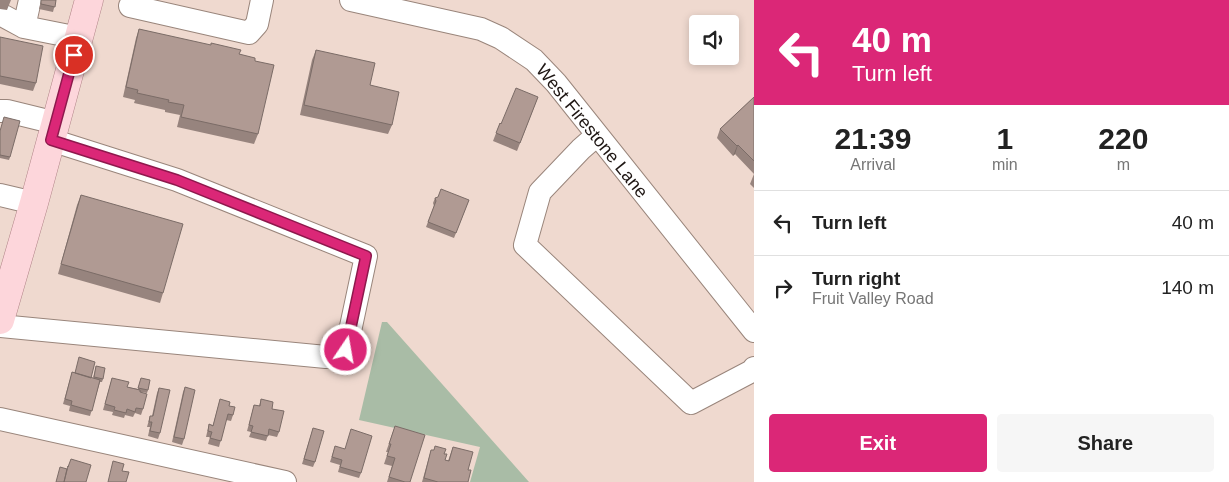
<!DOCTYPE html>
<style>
body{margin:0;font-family:Arial,sans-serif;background:#f6f6f6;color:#222;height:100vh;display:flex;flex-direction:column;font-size:19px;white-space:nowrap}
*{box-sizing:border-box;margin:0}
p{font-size:16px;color:#767676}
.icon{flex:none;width:28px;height:28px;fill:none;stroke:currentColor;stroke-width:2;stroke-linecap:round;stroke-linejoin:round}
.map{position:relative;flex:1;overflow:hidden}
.panel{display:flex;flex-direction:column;background:#fff;width:475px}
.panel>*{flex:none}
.hud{background:#db2777;color:#fff;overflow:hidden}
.fabs{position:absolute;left:689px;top:15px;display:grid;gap:10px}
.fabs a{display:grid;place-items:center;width:50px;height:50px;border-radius:5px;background:#fff;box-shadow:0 2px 8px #0003;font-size:25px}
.pin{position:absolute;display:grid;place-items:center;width:42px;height:42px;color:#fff;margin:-21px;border:2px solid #fff;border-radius:50%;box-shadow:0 1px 5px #0007}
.me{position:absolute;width:55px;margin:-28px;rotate:12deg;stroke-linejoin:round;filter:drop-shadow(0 0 4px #0008)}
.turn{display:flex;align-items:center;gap:18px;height:105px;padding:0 15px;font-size:22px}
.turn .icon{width:65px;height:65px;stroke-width:2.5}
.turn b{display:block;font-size:35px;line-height:42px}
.eta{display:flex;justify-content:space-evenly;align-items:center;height:85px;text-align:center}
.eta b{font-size:30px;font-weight:700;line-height:35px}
.action{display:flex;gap:10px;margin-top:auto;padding:10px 15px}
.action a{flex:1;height:58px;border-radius:5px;background:#db2777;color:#fff;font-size:20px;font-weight:700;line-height:58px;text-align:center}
.action a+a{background:#f6f6f6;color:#222}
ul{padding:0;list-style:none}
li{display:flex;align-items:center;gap:15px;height:65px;padding:0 15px;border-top:1px solid #e0e0e0}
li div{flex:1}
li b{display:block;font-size:19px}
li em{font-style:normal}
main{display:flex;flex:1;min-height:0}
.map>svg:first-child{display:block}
.green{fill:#a9bca6}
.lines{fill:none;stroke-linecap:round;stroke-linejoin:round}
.minor-casing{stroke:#99857b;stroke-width:24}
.major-casing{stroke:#ae8185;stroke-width:29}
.minor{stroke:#fff;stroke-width:22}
.major{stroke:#fdd6db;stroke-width:28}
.wall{fill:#97847e}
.shaded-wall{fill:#7b6c67}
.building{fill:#b09a93;stroke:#7b6c67}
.route-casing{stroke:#8e194d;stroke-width:12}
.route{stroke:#db2777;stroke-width:9}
.labels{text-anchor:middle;stroke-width:4.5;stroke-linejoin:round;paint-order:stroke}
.street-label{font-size:18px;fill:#1e1613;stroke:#fff}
</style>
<main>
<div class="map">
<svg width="754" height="482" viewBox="0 0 754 482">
<rect width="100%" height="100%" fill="#efd9cf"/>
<path class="green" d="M 382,322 L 387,322 L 529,482 L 470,482 L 480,447 L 359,420 Z"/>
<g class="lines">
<defs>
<path id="minor" d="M 351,0 L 481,29 L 501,38 L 534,60 L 556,83 L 754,331
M 130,6 L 249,33 L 257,24 L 262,0
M 0,14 L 24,27 L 79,38
M 24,27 L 30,0
M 0,111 L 7,111 L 56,123
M 597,135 L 581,149 L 540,192 L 525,245 L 691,403 L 752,371 L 754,368
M 0,195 L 34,203
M 0,326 L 326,357 L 346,350 L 366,256 L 177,180 L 51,140
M 0,419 L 285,482"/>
<path id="major" d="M 0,320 L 34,203 L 89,0"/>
</defs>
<use href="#minor" class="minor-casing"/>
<use href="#major" class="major-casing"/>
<use href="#minor" class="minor"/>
<use href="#major" class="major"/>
</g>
<path class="wall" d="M 0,0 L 11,0 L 7,10 L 0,9 Z
M 41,0 L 56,0 L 53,12 L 39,9 Z
M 139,29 L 239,54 L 255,61 L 258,134 L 254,144 L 177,127 L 180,115 L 165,112 L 165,110 L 134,103 L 135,100 L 123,97 L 136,38 Z
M 0,37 L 36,83 L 33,91 L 0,84 Z
M 316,50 L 370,85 L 392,125 L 388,134 L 300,115 L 312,60 Z
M 538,97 L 517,151 L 493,141 L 500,123 L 501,124 Z
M 754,97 L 754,188 L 750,184 L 754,174 L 735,154 L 733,156 L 717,138 L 720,129 Z
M 0,130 L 10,157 L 9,160 L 0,158 Z
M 81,195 L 163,293 L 160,303 L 58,274 L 77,205 Z
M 435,198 L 469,200 L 454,238 L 426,227 L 434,206 L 433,203 Z
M 96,366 L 103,379 L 102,382 L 100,382 L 90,416 L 69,411 L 70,406 L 63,404 L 72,372 L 93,378 Z
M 112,378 L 127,387 L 138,389 L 140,381 L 148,390 L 147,393 L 140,392 L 143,409 L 141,415 L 135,413 L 133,417 L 125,415 L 124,418 L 112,415 L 113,412 L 103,410 Z
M 185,387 L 184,439 L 182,445 L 172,442 L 183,392 Z
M 159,388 L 160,433 L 158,439 L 148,436 L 150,427 L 147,427 L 150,416 L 152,416 L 157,393 Z
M 220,399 L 229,406 L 233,415 L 231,421 L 226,420 L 219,447 L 208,444 L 210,437 L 206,437 L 209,424 L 213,425 Z
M 261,399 L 272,409 L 279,432 L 277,437 L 268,435 L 266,441 L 249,437 L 251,432 L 247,431 L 254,405 L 259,406 Z
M 395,426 L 410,482 L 387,482 L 392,466 L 384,464 L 388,452 L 386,452 Z
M 313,428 L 315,462 L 313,467 L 302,464 Z
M 335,446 L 361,473 L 359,478 L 338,472 L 340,465 L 330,462 Z
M 453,447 L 468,470 L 468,482 L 422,482 L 431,450 L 444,454 L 445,460 L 448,461 Z"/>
<path class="shaded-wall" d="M 738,145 L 735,154 L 733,156 L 737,146 Z"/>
<path class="building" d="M 41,0 L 56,0 L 55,7 L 41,4 Z
M 139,29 L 211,45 L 211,43 L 241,50 L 239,54 L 255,58 L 255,61 L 274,65 L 258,134 L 181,117 L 184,105 L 168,102 L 169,100 L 137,93 L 138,90 L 126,87 Z
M 0,37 L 43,46 L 36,83 L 0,76 Z
M 316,50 L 375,63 L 370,85 L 399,92 L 392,125 L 304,105 Z
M 516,88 L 538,97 L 520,143 L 496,133 L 500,123 L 501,124 Z
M 754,97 L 754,161 L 738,145 L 737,146 L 720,129 Z
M 4,117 L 20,121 L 10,157 L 0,155 L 0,131 Z
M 441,189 L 469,200 L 456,233 L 428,222 L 436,201 L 435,198 L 438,197 Z
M 81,195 L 183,224 L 163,293 L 61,264 Z
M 79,357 L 95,362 L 91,378 L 75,373 Z
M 96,366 L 105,368 L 103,379 L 94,377 Z
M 72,372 L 100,380 L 92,411 L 71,405 L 72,401 L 65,399 Z
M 112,378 L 129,382 L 127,387 L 140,390 L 140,392 L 147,394 L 143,409 L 136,408 L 135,412 L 127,409 L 126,413 L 114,410 L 115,407 L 105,404 Z
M 141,378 L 150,380 L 148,390 L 138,388 Z
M 185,387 L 195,390 L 184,439 L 174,437 Z
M 159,388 L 170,390 L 160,433 L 150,431 L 152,422 L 149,422 L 150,416 L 153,416 Z
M 220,399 L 230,402 L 229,406 L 235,407 L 233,415 L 228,414 L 221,441 L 210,438 L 212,432 L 208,431 L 209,424 L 213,426 Z
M 261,399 L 273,402 L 272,409 L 284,411 L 279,432 L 269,429 L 268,436 L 251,432 L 253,426 L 249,425 L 254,405 L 260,406 Z
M 395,426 L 425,435 L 410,482 L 405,482 L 389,477 L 395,458 L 387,456 L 391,444 L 389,444 Z
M 313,428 L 324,431 L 315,462 L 304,459 Z
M 351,429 L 372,436 L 361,473 L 340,467 L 342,460 L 332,457 L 335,446 L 345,449 Z
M 435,446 L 446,449 L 444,454 L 447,454 L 445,460 L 449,461 L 453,447 L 473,452 L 468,470 L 471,470 L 468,482 L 438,482 L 424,478 L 431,450 L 434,450 Z
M 71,459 L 91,465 L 86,482 L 64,482 L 68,466 L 68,467 Z
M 113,461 L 124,464 L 122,471 L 129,472 L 126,482 L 108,482 Z
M 60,467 L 67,469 L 64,482 L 56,482 Z"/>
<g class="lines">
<defs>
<path id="route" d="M 74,55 L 51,140 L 177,180 L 366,256 L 346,350"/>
</defs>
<use href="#route" class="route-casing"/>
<use href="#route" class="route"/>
</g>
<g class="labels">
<g class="street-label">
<text transform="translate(592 131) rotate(51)" y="6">West Firestone Lane</text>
</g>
</g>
</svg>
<div class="fabs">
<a><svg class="icon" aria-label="sound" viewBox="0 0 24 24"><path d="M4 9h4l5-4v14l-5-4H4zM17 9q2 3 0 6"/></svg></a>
</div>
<div class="pin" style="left:74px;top:55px;background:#d93025"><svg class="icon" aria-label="arrive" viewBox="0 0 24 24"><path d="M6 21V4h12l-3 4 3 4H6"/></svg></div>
<svg class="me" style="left:346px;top:350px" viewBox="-20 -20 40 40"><circle r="17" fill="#db2777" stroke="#fff" stroke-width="3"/><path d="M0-11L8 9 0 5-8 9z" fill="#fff"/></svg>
</div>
<section class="panel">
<div class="hud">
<div class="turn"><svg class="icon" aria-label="left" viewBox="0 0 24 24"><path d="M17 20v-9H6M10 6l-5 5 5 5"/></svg><div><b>40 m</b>Turn left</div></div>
</div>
<div class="eta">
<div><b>21:39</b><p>Arrival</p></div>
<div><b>1</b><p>min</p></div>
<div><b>220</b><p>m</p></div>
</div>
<ul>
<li><svg class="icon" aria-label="left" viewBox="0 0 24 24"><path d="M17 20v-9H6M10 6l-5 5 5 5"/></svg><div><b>Turn left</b></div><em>40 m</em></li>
<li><svg class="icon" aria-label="right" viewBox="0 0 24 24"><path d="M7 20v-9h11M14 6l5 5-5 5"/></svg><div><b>Turn right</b><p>Fruit Valley Road</p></div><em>140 m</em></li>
</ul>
<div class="action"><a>Exit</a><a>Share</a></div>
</section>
</main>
